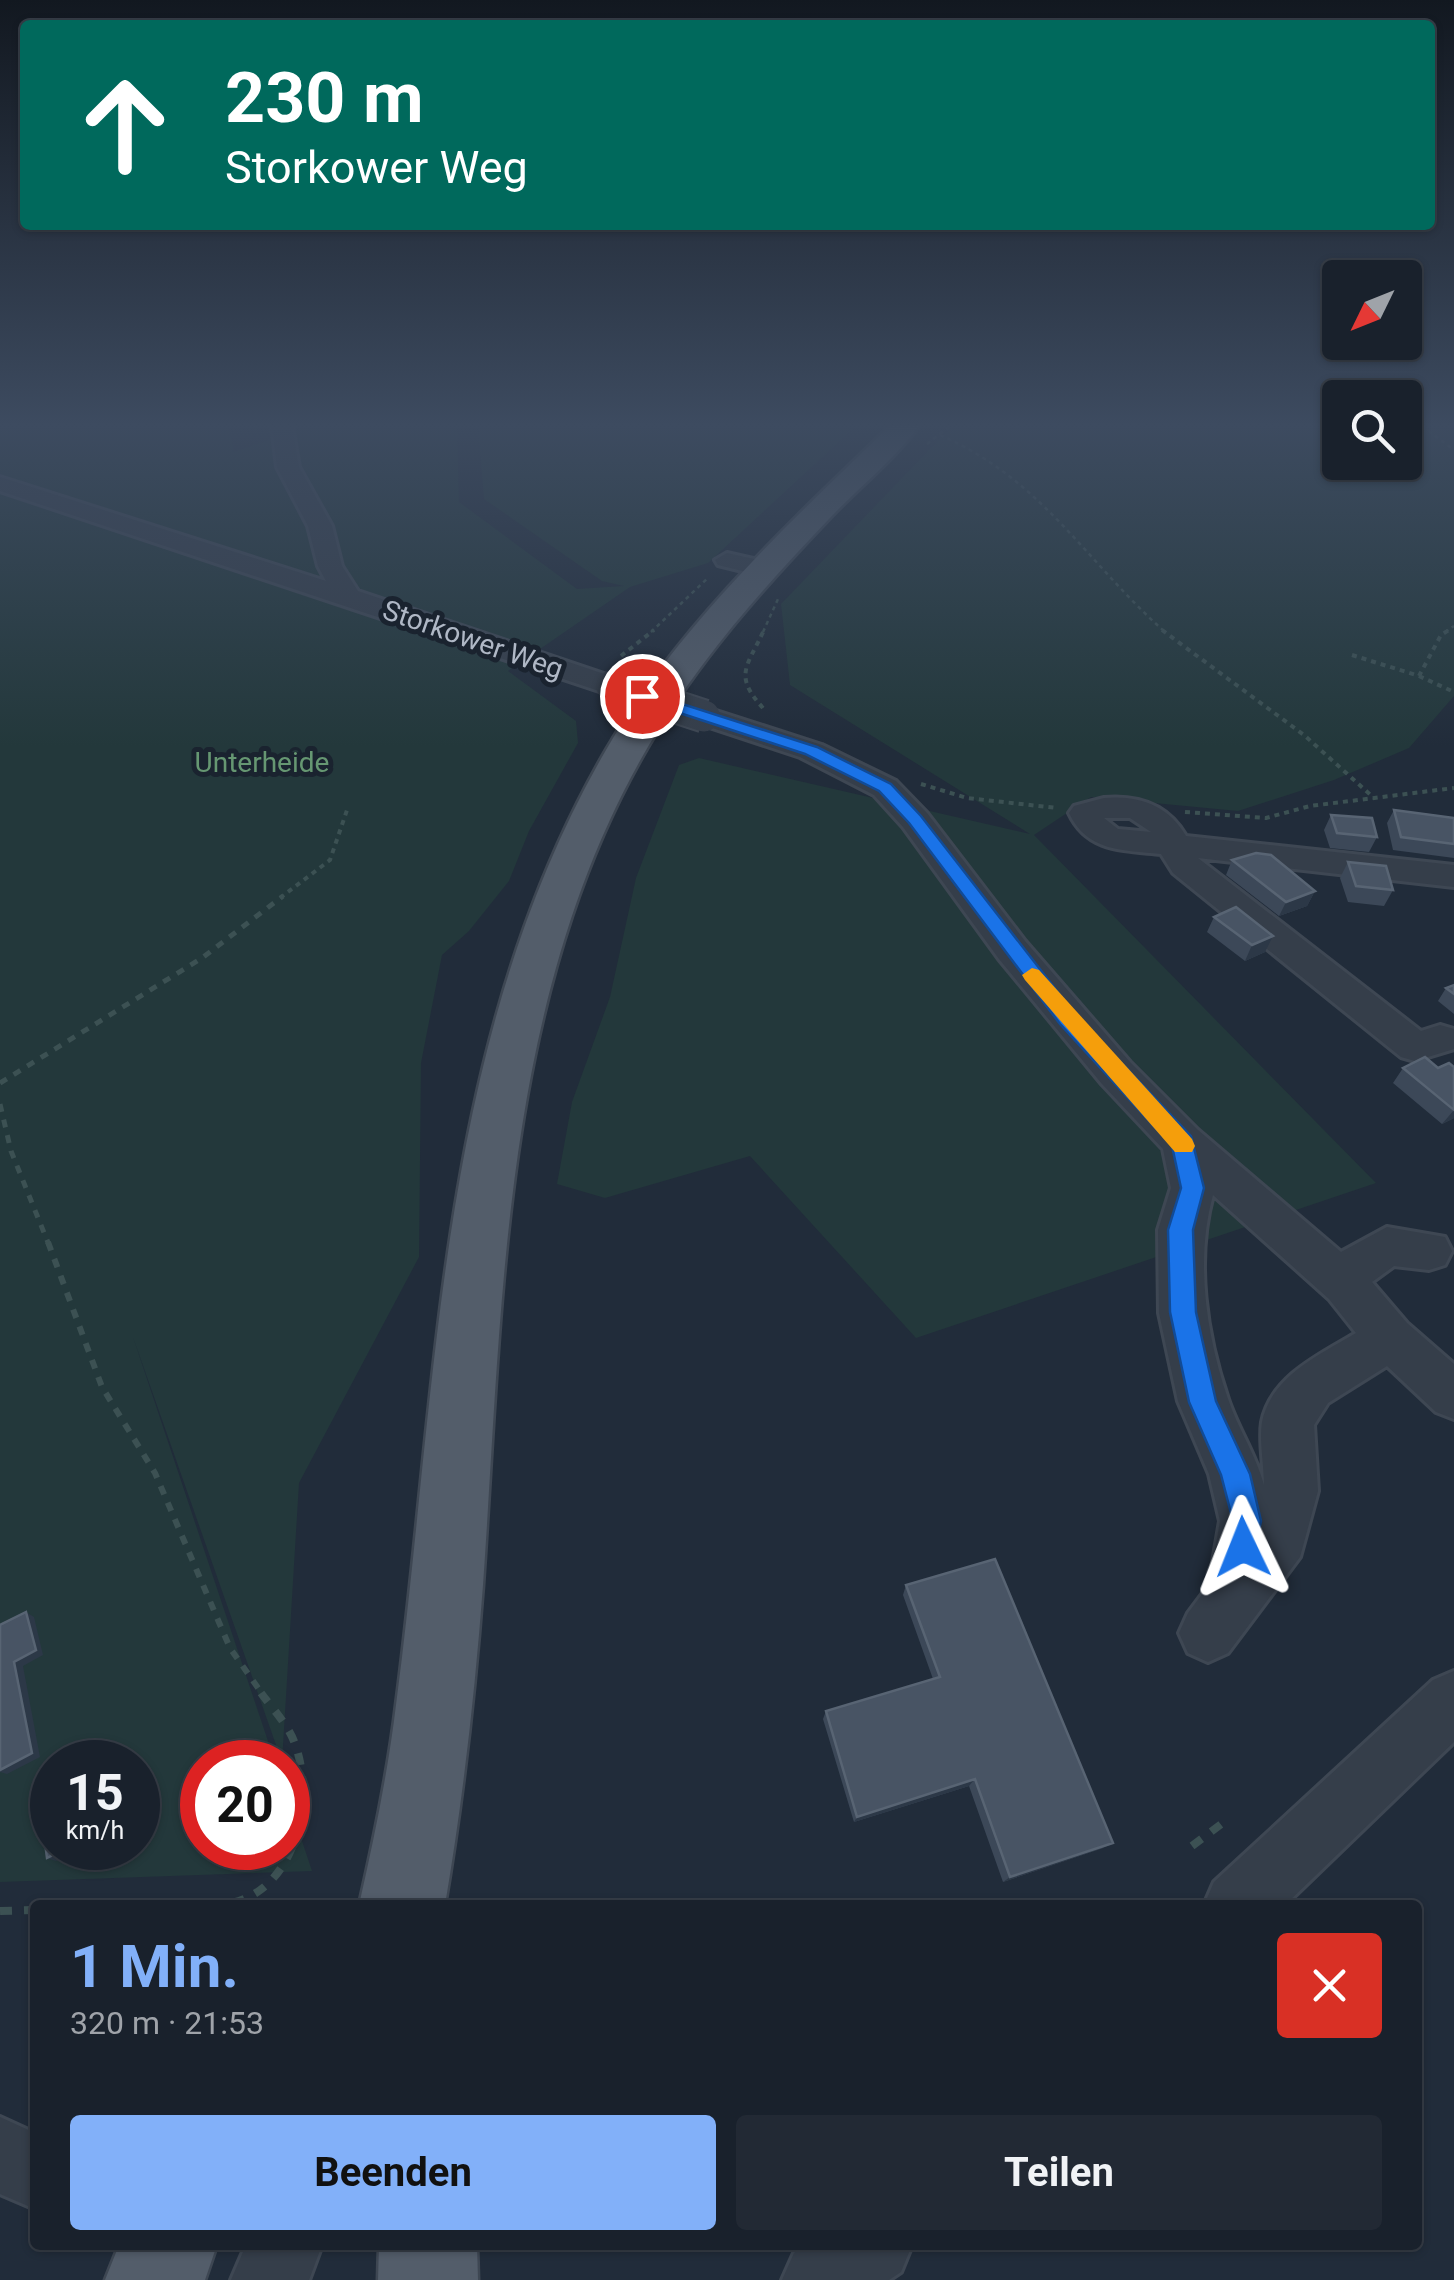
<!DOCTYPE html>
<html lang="de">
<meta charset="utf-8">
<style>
body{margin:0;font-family:Roboto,sans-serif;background:#222934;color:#f1f3f6;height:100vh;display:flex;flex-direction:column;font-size:38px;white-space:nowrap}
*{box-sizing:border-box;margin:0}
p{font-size:32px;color:#9fa3a9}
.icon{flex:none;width:55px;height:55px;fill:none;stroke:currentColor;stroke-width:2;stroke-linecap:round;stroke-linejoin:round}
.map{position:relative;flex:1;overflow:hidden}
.sheet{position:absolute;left:30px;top:1900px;width:1392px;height:350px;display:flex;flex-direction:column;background:#19212c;border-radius:10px;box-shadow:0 2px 8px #0004,0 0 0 2px #373e48}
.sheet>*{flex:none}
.top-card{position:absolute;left:20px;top:20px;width:1415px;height:210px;border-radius:10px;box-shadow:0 2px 8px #0004,0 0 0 2px #373e48;background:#00695c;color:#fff;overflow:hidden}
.needle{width:65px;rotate:227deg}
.controls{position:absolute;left:1322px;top:260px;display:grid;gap:20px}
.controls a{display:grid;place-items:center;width:100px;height:100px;border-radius:10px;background:#19212c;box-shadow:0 2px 8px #0004,0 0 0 2px #373e48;font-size:50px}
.speed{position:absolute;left:30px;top:1740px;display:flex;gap:20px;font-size:50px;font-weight:700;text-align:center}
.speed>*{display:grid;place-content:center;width:130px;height:130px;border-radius:50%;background:#19212c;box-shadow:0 2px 8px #0004,0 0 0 2px #373e48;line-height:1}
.speed small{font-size:25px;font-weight:400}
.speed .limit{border:15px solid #d22;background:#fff;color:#111}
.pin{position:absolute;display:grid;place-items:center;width:85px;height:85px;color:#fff;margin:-42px;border:5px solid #fff;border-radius:50%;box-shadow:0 2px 10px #0007}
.me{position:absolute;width:110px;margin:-55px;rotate:358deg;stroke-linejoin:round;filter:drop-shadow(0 0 8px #0008)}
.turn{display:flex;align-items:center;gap:35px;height:210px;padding:0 40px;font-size:45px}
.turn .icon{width:130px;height:130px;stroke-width:2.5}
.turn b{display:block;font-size:70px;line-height:85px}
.round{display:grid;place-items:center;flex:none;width:105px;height:105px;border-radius:10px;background:#222934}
.overview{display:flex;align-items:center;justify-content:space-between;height:170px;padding:0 40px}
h1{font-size:60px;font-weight:700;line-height:75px;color:#82b0f9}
.button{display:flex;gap:20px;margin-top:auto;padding:20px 40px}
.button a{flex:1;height:115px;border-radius:10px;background:#82b0f9;color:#111;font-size:40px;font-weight:700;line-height:115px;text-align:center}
.button a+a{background:#222934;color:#f1f3f6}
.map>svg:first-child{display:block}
.green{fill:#23383b;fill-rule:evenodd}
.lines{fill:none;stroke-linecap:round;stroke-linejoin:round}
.minor-casing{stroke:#3e4753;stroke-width:6}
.major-casing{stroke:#3e4753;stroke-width:5}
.path-far4{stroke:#3c5153;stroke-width:2.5;stroke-dasharray:4 4;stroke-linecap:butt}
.path-far3{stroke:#3c5153;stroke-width:4;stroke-dasharray:5 5;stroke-linecap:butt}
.path-far2{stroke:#3c5153;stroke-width:5;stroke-dasharray:8 8;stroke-linecap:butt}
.path-far1{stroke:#3c5153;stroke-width:6;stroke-dasharray:9 9;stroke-linecap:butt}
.path{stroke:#3c5153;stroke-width:8;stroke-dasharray:12 12;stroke-linecap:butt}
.minor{fill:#353e4a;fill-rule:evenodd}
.major{fill:#535d6a;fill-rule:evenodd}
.minor-bridge-casing{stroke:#3e4753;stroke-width:35;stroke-linecap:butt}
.minor-bridge{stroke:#353e4a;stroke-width:31}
.wall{fill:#3c4858}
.shaded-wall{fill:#2c3847}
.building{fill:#485464;stroke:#586473;stroke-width:2.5}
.route{fill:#1a73e8;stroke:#114b97;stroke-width:2.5}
.slow{fill:#f59e0b}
.labels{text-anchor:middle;stroke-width:10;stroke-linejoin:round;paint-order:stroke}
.far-street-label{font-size:28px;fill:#b0b8c6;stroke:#1a232f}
.far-park-label{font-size:28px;fill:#669772;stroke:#1a232f}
</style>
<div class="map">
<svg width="1454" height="2280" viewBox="0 0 1454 2280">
<rect width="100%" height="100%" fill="#212c3a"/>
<path class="green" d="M 0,426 L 228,426 L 234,452 L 309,426 L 457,426 L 459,502 L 577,589 L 624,586 L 602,581 L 484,499 L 478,426 L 856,426 L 708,563 L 630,587 L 508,671 L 576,721 L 578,743 L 529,831 L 509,881 L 469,931 L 442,955 L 421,1063 L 419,1257 L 299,1483 L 282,1762 L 133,1337 L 275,1762 L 202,1762 L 202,1848 L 288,1848 L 288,1799 L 312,1871 L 0,1882 ZM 52,1762 L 138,1762 L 138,1848 L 52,1848 Z
M 952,426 L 1340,426 L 1340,462 L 1405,462 L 1405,426 L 1454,426 L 1454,696 L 1409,748 L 1334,780 L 1238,811 L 1091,797 L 1034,835 L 1376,1183 L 916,1338 L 750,1156 L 605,1198 L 557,1184 L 572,1102 L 610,997 L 636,878 L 679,765 L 699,758 L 1030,834 L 790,685 L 781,604 Z"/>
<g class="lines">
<defs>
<path id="minor" d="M 272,426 L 292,426 L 299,467 L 332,526 L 342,566 L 358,591 L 622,680 L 626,686 L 622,692 L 602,692 L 0,491 L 0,477 L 326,581 L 318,566 L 308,526 L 277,467 Z
M 727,553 L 772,563 L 776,568 L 763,576 L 718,565 L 715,560 Z
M 704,707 L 822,745 L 896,781 L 927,813 L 1025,941 L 1130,1062 L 1198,1130 L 1341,1252 L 1387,1227 L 1445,1237 L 1452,1251 L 1445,1265 L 1429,1270 L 1394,1266 L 1372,1282 L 1407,1323 L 1454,1364 L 1454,1419 L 1436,1412 L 1387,1366 L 1328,1403 L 1314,1425 L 1318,1491 L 1300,1557 L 1228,1653 L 1208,1662 L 1188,1653 L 1179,1633 L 1188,1613 L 1209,1585 L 1220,1521 L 1209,1474 L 1178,1401 L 1159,1313 L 1158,1230 L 1171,1188 L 1163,1149 L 1102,1084 L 999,959 L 903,827 L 874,795 L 800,757 L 694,722 L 689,716 L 694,710 ZM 1213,1195 L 1329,1299 L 1356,1333 C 1321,1354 1271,1376 1262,1422 C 1259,1441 1264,1465 1264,1485 C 1256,1455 1238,1429 1228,1399 C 1206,1335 1195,1260 1213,1195 Z
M 1104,798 C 1139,795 1168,805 1186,836 L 1454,865 L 1454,887 L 1198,858 L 1421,1031 L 1440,1025 L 1454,1029 L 1454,1049 L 1415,1061 L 1401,1057 L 1173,873 L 1161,854 C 1123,850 1087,852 1069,813 L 1074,806 ZM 1104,818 L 1130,818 L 1151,832 L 1118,829 Z
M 1454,1671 L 1454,1742 L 1285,1905 L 1204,1905 L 1214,1882 L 1433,1680 Z
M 0,2117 L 35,2133 L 35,2209 L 0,2194 Z
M 246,2245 L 322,2245 L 309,2280 L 231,2280 Z
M 806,2245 L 912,2245 L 901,2272 L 889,2280 L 782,2280 L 794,2253 Z"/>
<path id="major" d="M 890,426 L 919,426 C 894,460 858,488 829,519 C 762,589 698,661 649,745 C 501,997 503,1302 483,1585 C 475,1692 463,1799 445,1905 L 359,1905 C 374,1839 388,1772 396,1705 C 439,1380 437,1041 606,750 C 679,625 787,525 890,426 Z
M 119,2245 L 217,2245 L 205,2280 L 105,2280 Z
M 379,2245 L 477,2245 L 478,2280 L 378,2280 Z"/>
</defs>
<use href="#minor" class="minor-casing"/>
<use href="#major" class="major-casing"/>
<path class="path-far4" d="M 1422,426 L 1454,450
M 940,435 C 1043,480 1085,561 1165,632
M 927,444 L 950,426
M 651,632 L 709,577
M 763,632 L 778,599
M 1445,632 L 1454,626"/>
<path class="path-far3" d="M 1162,630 L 1304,735 L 1374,798
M 1352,655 L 1419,676 L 1441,635 L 1449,630
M 621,656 L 654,630
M 1419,676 L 1454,692
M 763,708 C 733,675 747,667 764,630
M 921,784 L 967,798 L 1057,808
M 1185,812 L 1266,818 L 1310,806 L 1454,788
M 280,898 L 330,860 L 347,810"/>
<path class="path-far2" d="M 0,1083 L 202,958 L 283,896
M 0,1104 L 11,1151 L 49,1245"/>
<path class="path-far1" d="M 48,1242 L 102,1387 L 155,1473 L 230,1648 L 263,1695"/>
<path class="path" d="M 1192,1846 L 1228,1819
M 185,1905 C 200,1904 217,1906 231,1903 C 297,1889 315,1798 295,1744 C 289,1726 272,1708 261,1693
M 0,1911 L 35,1910"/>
<use href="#minor" class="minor"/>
<use href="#major" class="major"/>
<defs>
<path id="minor-bridge" d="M 612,686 L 704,716"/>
</defs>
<use href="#minor-bridge" class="minor-bridge-casing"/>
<use href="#minor-bridge" class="minor-bridge"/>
</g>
<path class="wall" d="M 1394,810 L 1454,818 L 1454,858 L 1393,850 L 1387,823 Z
M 1331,815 L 1377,837 L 1369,852 L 1330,848 L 1324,830 Z
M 1232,860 L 1315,891 L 1307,906 L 1279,916 L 1226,875 Z
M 1348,862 L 1393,890 L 1384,906 L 1348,902 L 1340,878 Z
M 1214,917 L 1265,952 L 1245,961 L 1207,932 Z
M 1454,985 L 1454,1014 L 1438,1001 L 1446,988 Z
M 1454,1067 L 1454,1118 L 1442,1124 L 1393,1083 L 1403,1068 Z
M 906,1585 L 1103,1848 L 1003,1882 L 969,1786 L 854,1822 L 823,1719 L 826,1711 L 933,1679 L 903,1595 Z"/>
<path class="shaded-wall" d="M 1315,891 L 1307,906 L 1279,916 L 1286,902 Z
M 1273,936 L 1265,952 L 1245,961 L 1252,945 Z
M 1454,1110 L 1454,1118 L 1442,1124 Z
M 26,1612 L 34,1617 L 43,1655 L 23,1666 L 40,1757 L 7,1774 L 0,1772 L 0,1770 L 14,1662 Z
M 975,1779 L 969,1786 L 854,1822 L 857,1817 Z
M 1113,1843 L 1103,1848 L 1003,1882 L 1010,1877 Z
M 68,1848 L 81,1848 L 56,1861 L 47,1858 Z"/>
<path class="building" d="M 1394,810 L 1454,818 L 1454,844 L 1401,837 Z
M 1331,815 L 1372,818 L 1377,837 L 1337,833 Z
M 1256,853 L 1271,855 L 1315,891 L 1286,902 L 1232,860 Z
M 1348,862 L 1386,866 L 1393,890 L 1356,886 Z
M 1236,907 L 1273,936 L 1252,945 L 1214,917 Z
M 1454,985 L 1454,994 L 1446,988 Z
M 1425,1057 L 1438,1068 L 1449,1063 L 1454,1067 L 1454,1110 L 1403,1068 Z
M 995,1559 L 1113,1843 L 1010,1877 L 975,1779 L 857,1817 L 826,1711 L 940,1677 L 906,1585 Z
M 26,1612 L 36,1650 L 14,1662 L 32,1753 L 0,1770 L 0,1625 Z
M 52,1799 L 52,1848 L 68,1848 L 47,1858 L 40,1805 Z"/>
<linearGradient id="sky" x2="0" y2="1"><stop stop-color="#121820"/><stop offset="0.57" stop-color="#3d4b60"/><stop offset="1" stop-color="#3d4b60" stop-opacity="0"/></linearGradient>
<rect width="1454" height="746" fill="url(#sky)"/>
<path class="route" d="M 637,693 L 648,693 L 817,747 L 891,784 L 921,816 L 1074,1013 L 1191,1136 L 1204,1188 L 1193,1230 L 1196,1312 L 1216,1401 L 1250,1474 L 1261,1521 L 1253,1558 L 1243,1562 L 1233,1558 L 1228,1547 L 1233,1521 L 1221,1475 L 1189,1402 L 1170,1312 L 1168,1230 L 1181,1188 L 1172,1146 L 1060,1024 L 909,823 L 879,791 L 805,754 L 637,699 Z"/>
<path class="slow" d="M 1032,968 L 1039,970 L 1192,1139 L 1195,1146 L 1192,1152 L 1175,1152 L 1025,980 L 1022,975 Z"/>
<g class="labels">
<g class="far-street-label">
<text transform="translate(473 639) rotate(19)" y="10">Storkower Weg</text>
</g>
<g class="far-park-label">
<text x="262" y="772">Unterheide</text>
</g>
</g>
</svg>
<div class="controls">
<a><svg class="needle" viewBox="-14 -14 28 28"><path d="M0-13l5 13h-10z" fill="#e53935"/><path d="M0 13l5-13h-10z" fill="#9fa3a9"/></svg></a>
<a><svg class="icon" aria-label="search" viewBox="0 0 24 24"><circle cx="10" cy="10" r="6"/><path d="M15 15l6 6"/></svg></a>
</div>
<div class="speed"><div>15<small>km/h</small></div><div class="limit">20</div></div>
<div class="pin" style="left:642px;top:696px;background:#d93025"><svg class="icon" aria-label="arrive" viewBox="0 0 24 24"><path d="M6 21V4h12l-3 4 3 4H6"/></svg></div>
<svg class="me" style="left:1243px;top:1547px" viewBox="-20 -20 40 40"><path d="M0-17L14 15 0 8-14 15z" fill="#1a73e8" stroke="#fff" stroke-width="4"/></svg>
<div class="top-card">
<div class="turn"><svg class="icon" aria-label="ahead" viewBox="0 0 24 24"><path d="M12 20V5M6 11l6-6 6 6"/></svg><div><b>230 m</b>Storkower Weg</div></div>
</div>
<section class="sheet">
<div class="overview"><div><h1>1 Min.</h1><p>320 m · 21:53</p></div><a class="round" style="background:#d93025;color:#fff"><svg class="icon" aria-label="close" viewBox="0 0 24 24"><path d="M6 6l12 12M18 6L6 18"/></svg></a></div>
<div class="button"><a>Beenden</a><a>Teilen</a></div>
</section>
</div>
